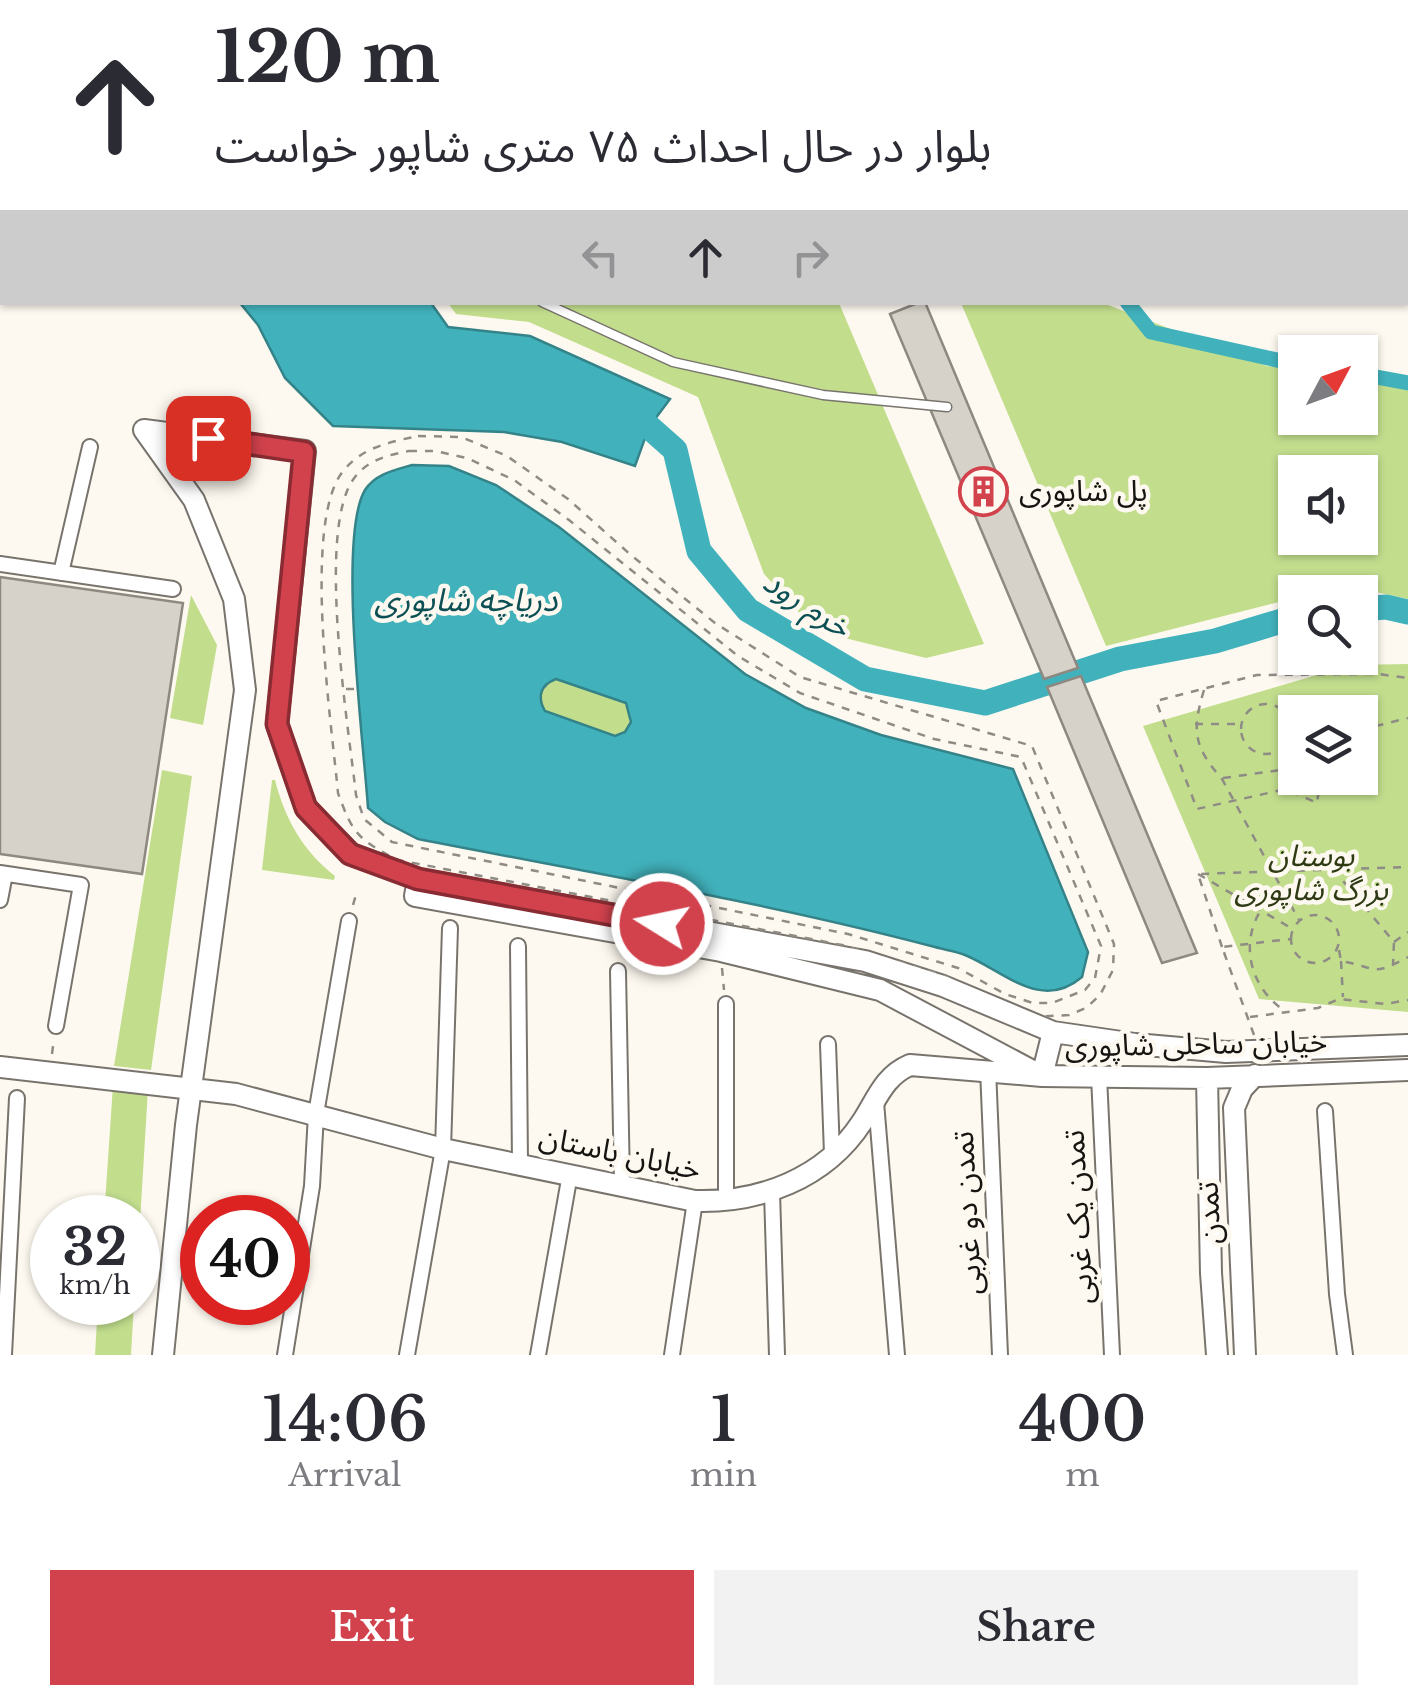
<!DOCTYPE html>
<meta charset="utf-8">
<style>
body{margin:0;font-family:"Libre Baskerville","Noto Sans Arabic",serif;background:#f2f2f3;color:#2b2b33;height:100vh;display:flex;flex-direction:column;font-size:38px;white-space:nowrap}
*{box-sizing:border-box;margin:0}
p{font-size:32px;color:#7c7c81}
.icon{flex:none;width:55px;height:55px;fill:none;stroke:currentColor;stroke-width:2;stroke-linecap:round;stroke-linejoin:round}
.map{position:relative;height:1355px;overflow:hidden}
.panel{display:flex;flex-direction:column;background:#fff;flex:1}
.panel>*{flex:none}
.top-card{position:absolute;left:0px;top:0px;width:1410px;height:305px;box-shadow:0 2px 8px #0004;background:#fff;color:#2b2b33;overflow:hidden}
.needle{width:65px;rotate:49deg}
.buttons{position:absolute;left:1278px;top:335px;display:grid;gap:20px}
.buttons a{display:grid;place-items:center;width:100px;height:100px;border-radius:0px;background:#fff;box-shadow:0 2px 8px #0004;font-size:50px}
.speed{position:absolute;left:30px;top:1195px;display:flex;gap:20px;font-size:50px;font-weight:700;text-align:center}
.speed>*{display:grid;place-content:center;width:130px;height:130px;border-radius:50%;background:#fff;box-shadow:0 2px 8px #0004;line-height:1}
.speed small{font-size:25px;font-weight:400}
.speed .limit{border:15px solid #d22;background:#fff;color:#111}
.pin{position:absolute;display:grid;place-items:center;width:85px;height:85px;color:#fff;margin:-42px;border-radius:20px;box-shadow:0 5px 15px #0006}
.me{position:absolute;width:110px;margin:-55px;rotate:280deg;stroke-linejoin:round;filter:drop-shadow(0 0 8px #0008)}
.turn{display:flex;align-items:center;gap:35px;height:210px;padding:0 50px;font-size:45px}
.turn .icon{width:130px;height:130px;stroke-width:2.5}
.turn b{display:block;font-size:70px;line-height:85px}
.lanes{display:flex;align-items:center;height:95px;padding:0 50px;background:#0003;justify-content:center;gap:50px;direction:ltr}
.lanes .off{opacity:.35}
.eta{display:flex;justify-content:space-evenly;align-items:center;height:170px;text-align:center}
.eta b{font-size:60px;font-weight:600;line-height:70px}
.primary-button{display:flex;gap:20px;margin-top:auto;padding:20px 50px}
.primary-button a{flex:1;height:115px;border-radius:0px;background:#d2424d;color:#fff;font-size:40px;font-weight:600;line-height:115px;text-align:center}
.primary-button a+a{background:#f2f2f3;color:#2b2b33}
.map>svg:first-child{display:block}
.green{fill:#c2de8d;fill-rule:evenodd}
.water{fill:#41b2bc;stroke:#348389;stroke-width:2.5;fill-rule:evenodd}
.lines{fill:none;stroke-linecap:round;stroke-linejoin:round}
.canal{stroke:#41b2bc;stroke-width:15}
.river{stroke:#41b2bc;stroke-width:25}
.building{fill:#d6d2c9;stroke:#8d8880;stroke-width:2.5}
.lane-casing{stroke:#78746d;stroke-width:11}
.street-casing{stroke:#78746d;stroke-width:18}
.secondary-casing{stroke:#78746d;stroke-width:24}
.path{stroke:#8f8b85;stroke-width:2.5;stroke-dasharray:8 8;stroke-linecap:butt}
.lane{stroke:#fff;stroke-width:8}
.street{stroke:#fff;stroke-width:14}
.secondary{stroke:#fff;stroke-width:20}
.route-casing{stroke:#882b32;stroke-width:25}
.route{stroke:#d2424d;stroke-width:18}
.labels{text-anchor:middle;stroke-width:9;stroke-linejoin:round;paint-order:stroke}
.poi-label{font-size:30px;fill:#161411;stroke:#fef9f0;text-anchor:start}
.park-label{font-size:30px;font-style:italic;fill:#2e3a13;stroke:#fef9f0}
.street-label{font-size:30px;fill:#161411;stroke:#fef9f0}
.water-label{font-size:32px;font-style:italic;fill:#0c4f54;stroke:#fef9f0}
</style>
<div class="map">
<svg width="1408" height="1355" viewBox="0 0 1408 1355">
<rect width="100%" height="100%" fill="#fef9f0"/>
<path class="green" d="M 448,303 L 839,303 L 984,644 L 926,658 L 816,631 L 764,574 L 698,397 L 529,322 L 456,314 Z
M 961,303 L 1103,303 L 1267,366 L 1295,369 L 1295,418 L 1360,418 L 1360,377 L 1408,383 L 1408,599 L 1343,585 L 1315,592 L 1295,592 L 1295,598 L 1106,646 ZM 1360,472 L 1360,538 L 1295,538 L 1295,472 Z
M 191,595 L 217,645 L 203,725 L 170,718 Z
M 1408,664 L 1408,1012 L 1259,999 L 1143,726 L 1351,665 ZM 1360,712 L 1360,778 L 1295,778 L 1295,712 Z
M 556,679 L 627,703 L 631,722 L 625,732 L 615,736 L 545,711 C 537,696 540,685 556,679 Z
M 162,770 L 192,776 L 151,1070 L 114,1066 Z
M 272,780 L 275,780 C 285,819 303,851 335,876 L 334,880 L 262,870 Z
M 113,1085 L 148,1089 L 138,1255 L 138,1218 L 104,1218 Z
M 98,1303 L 134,1303 L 131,1355 L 95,1355 Z"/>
<path class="water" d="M 240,303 L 431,303 L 448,327 L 530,336 L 670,399 L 649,427 L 635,466 L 562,442 L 504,432 L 333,426 L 285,378 L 258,325 Z
M 412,465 L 449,466 L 496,485 L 559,527 L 745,674 L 806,708 L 881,735 L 1013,769 L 1088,952 L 1082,977 C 1041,1012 1004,971 965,955 C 956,951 945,950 935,947 C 765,902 591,873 418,839 L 385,822 L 368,808 C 364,746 337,537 365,490 C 375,474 395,470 412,465 ZM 556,679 L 626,703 L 631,722 L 625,732 L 615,736 L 545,711 C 537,697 540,685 556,679 Z"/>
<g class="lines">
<path class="canal" d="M 386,0 L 387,2
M 954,0 L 954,2
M 1127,302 L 1151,332 L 1295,364
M 1360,374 L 1408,383"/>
<path class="river" d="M 66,0 L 67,2
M 619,411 L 649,427 L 675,450 L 699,551 L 748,610 L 865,679 L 985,703 L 1120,659 L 1215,641 L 1295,617
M 1360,609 L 1386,607 L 1408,612"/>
</g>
<path class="building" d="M 920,302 L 925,302 L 1078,668 L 1044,679 L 890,314 Z
M 0,577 L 183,603 L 142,874 L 0,854 Z
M 1081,676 L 1197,953 L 1162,963 L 1047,687 Z"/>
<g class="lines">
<defs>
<path id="lane" d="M 402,0 L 402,2
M 542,302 L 673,362 L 823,395 L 947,407"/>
<path id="street" d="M 1037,0 L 1037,2
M 1304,0 L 1312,2
M 1141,2 L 1142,0
M 0,564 L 173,589
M 61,573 L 90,447
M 0,873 L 81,885 L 56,1026
M 0,900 L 5,874
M 518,946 L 520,1163
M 618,971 L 622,1184
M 726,1004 L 726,1202
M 828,1044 L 832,1154
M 988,1069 L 1000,1355
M 1099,1076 L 1112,1355
M 876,1102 L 897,1355
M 1325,1111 L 1337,1294 L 1345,1355
M 772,1192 L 777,1355
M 4,1355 L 17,1098
M 285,1355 L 312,1186 L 316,1114 L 349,921
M 407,1355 L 443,1149 L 450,928
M 538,1355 L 570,1174
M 672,1355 L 695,1201"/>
<path id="secondary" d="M 418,879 L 415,896 L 721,951 L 880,990 L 1042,1076 L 1207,1078 L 1408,1070
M 0,1067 L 236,1094 L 443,1149 L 695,1201 C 759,1203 825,1179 862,1122 C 877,1099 884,1076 910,1065 L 1042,1076
M 1042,1076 L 1053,1032
M 1207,1078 L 1211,1273 L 1217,1355
M 163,1355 L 186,1125 L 245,690 L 234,599 L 194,500 L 144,430 L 305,451 L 277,724 L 306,808 L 351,854 L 418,879 L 865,961 L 943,986 L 1053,1032 L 1135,1044 L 1226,1052 L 1408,1045
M 1245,1355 L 1234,1108 L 1242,1089 L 1255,1075"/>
</defs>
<use href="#lane" class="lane-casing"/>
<use href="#street" class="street-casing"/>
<use href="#secondary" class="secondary-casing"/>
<path class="path" d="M 418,436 L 461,437 L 507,456 L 568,499 L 632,556 L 715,623 L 800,677 L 1032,746 L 1114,944 L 1113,970 L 1100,995 L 1086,1008 L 1069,1015 L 1032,1017 L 1006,1010 L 943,975 L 842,945 L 398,860 C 359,840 353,835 338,793 C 332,726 301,519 344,470 C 363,447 390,442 418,436 Z
M 409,451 L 435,451 L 467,458 L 514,480 L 569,520 L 738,656 L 800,693 L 934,739 L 1021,757 L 1101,946 L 1095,978 L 1085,990 L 1052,1003 L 1033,1003 L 1005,994 L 958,968 L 848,934 L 392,842 L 364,819 L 356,795 C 349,729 315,527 355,477 C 369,459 389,455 409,451 Z
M 346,689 L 360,689
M 1204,690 C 1192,730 1193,746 1222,779 L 1299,920
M1241 729a25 25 0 1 1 50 0a25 25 0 1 1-50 0Z
M 1195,724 L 1242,724
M 1360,730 L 1408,718
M 1223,778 L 1295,768
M 1315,778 L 1320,782 L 1317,803 L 1288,790 L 1277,791 L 1197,809 L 1156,701 L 1257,675 L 1378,674 L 1408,678
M 1333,869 L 1394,942 L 1393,965
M 1198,874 L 1291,928
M 1280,890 C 1238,921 1241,979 1282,1009
M 353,905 L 357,891
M1291 939a24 24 0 1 1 48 0a24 24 0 1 1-48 0Z
M 1394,942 L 1408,932
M 1222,947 L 1198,874 L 1408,867
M 1339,950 L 1341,961 C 1379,968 1371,977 1408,957
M 1341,961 L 1343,997
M 722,968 L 724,990
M 1250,1017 L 1318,1008 L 1339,999 L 1385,1004 L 1408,1000
M 1254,1035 L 1222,947 L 1290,939
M 52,1054 L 54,1038"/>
<use href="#lane" class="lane"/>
<use href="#street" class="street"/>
<use href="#secondary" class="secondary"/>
</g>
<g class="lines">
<defs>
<path id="route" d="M 208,438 L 304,452 L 277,724 L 306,808 L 350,854 L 418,879 L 662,924"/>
</defs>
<use href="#route" class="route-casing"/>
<use href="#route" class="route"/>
</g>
<defs>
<symbol id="building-ring" viewBox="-11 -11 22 22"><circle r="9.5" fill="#fef9f0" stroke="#d2424d" stroke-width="1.5"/><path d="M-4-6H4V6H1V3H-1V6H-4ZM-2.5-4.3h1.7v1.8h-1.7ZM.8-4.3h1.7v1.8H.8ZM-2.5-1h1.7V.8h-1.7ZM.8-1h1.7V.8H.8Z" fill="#d2424d"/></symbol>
</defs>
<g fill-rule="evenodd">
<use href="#building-ring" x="956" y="464" width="55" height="55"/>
</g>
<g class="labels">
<g class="poi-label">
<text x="1019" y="501">پل شاپوری</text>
</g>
<g class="park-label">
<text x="1311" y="866">بوستان<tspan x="1311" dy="34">بزرگ شاپوری</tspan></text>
</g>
<g class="street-label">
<text transform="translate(1196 1044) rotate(-1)" y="10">خیابان ساحلی شاپوری</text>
<text transform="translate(620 1153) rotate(12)" y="10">خیابان باستان</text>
<text transform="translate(967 1213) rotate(-93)" y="10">تمدن دو غربی</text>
<text transform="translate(1209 1213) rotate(-93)" y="10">تمدن</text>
<text transform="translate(1078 1217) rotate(-93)" y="10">تمدن یک غربی</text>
</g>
<g class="water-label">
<text x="466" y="611">دریاچه شاپوری</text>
<text transform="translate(807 604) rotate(33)" y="11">خرم رود</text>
</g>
</g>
</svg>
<div class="buttons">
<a><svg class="needle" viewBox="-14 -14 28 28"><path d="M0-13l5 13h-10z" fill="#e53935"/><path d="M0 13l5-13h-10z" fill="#7c7c81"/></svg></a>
<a><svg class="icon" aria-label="sound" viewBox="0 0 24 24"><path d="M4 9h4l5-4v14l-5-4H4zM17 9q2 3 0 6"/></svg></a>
<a><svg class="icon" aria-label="search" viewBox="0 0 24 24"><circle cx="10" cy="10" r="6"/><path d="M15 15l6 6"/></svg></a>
<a><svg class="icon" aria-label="layers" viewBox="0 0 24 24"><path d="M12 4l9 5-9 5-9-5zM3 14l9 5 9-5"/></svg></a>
</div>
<div class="speed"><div>32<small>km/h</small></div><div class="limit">40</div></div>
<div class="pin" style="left:208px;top:438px;background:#d93025"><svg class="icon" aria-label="arrive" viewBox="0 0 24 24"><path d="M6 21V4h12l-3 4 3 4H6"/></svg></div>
<svg class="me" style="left:662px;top:924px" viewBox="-20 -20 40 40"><circle r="17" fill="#d2424d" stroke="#fff" stroke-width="3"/><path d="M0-11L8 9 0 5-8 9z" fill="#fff"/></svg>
<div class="top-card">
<div class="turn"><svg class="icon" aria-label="ahead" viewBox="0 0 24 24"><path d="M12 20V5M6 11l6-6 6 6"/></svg><div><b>120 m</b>بلوار در حال احداث ۷۵ متری شاپور خواست</div></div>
<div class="lanes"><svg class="icon off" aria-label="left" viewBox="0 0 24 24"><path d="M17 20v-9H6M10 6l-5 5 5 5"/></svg><svg class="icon" aria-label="ahead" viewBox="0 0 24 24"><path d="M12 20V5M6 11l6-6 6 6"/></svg><svg class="icon off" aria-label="right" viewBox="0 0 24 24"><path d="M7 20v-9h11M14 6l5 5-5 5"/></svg></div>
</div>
</div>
<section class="panel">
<div class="eta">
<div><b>14:06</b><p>Arrival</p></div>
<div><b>1</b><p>min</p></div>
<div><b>400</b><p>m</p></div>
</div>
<div class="primary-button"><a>Exit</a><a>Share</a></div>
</section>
